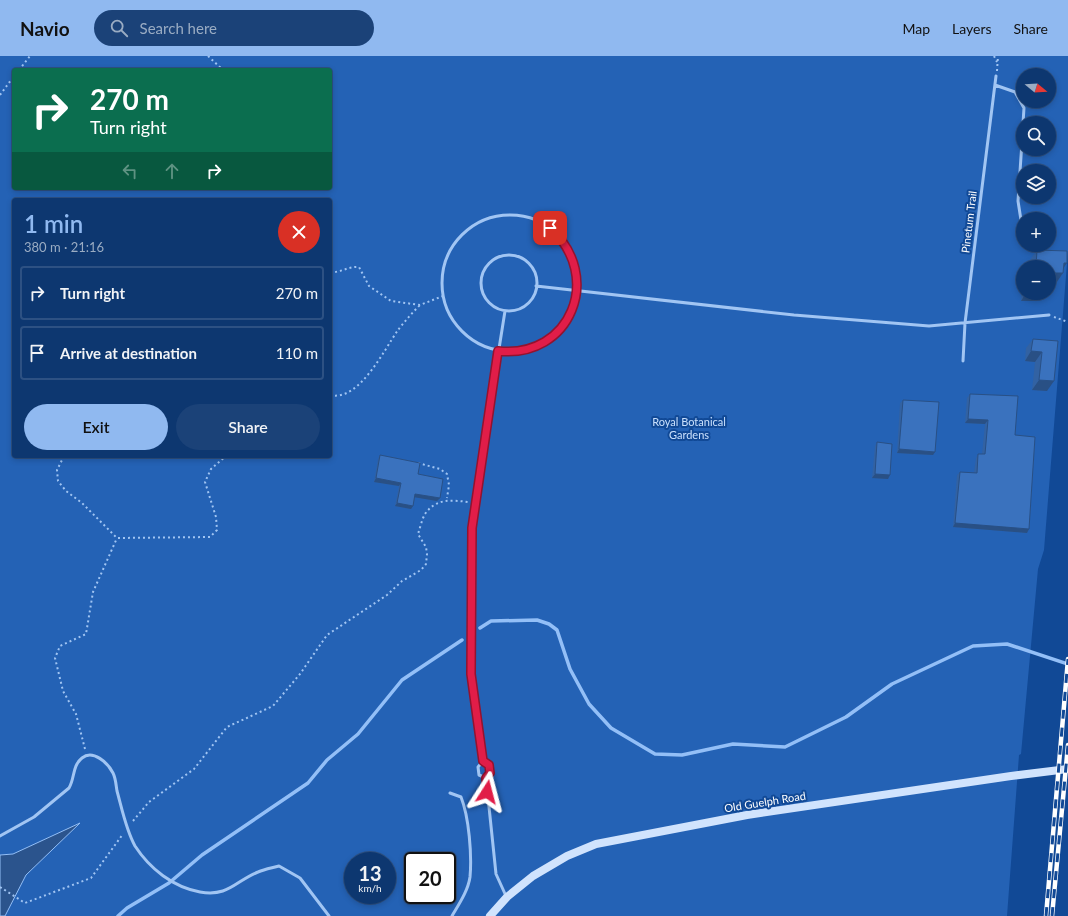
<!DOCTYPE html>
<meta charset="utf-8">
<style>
body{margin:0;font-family:Lato,sans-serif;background:#1b4278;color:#f1f3f6;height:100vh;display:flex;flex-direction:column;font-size:15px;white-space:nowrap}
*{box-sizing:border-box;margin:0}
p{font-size:13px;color:#9aacc3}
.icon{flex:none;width:22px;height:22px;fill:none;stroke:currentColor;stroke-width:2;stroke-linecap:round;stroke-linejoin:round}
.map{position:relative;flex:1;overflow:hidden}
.side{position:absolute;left:12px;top:142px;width:320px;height:260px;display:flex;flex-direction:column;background:#0d3770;border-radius:4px;box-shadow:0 2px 6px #0003,0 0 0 1px #2d5183}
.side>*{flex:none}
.hud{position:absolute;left:12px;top:12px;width:320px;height:122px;border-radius:4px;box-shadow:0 2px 6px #0003,0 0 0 1px #2d5183;background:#0b6e4f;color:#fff;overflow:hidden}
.needle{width:26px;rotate:108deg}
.fabs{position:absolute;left:1016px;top:12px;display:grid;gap:8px}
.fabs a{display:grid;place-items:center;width:40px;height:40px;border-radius:50%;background:#0d3770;box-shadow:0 2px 6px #0003,0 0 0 1px #2d5183;font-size:20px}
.speed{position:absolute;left:344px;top:796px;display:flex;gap:8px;font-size:20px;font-weight:700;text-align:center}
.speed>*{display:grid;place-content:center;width:52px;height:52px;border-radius:50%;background:#0d3770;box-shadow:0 2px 6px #0003,0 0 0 1px #2d5183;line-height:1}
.speed small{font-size:10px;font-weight:400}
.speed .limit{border:2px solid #111;border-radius:6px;background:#fff;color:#111}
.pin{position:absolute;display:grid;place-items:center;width:34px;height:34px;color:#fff;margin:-17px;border-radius:8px;box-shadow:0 2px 6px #0006}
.me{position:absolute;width:44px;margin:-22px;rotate:9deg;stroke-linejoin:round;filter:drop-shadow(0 0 3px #0008)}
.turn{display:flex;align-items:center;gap:14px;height:84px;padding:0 12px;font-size:18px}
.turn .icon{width:52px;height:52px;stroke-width:2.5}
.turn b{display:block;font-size:28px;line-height:34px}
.lanes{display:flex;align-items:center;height:38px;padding:0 12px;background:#0003;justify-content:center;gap:20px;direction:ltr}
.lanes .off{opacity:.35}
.round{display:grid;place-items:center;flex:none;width:42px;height:42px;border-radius:21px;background:#1b4278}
.headline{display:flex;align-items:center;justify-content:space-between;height:68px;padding:0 12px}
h1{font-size:24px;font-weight:600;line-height:30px;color:#90b9f0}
.action{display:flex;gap:8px;margin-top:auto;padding:8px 12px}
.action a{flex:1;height:46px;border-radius:24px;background:#90b9f0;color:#111;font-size:16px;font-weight:600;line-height:46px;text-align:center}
.action a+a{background:#1b4278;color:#f1f3f6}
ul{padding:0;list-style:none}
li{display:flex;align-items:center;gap:12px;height:54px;margin:0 8px 6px;padding:0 4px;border:2px solid #2d5183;border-radius:4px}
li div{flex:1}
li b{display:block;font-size:15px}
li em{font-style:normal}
header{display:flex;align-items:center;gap:24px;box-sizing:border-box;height:56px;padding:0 20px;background:#90b9f0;color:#111}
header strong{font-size:19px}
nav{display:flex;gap:22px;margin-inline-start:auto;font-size:14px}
.search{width:280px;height:36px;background:#1b4278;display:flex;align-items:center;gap:10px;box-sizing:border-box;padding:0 14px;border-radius:22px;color:#9aacc3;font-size:15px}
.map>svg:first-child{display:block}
.green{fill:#2462b5;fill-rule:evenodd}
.water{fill:#2b548d;stroke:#93bff7}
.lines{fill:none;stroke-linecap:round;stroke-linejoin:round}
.stream{stroke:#93bff7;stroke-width:3.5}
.path{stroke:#a1c5f3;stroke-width:2;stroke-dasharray:2 3;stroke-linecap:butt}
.lane{stroke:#a1c5f3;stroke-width:3}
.secondary{stroke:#d0e3fd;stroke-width:8}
.rail-casing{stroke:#fff;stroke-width:4.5}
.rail{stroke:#114996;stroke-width:3;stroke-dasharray:9;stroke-linecap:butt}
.wall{fill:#3262a3}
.shaded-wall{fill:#295085}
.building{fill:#3a72be;stroke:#295085}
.route-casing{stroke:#92132f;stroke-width:10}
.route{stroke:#e11d48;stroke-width:7}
.labels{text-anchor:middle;stroke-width:4;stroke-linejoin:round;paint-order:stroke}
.street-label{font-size:11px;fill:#fff;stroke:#114996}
.park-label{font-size:11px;fill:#c9e0fd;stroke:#114996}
</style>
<header>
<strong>Navio</strong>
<div class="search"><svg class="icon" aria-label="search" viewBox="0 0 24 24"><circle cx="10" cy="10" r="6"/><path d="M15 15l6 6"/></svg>Search here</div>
<nav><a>Map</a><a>Layers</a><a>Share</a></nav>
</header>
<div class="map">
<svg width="1068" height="860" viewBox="0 0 1068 860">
<rect width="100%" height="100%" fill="#114996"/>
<path class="green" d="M 0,0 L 1068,0 L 1068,195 L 1044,494 L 1038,513 L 1021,698 L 1019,699 L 1007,860 L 5,860 L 26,819 L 79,768 L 13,798 L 0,799 ZM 14,14 L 330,14 L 330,132 L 14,132 ZM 1023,19 L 1049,19 L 1049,45 L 1023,45 ZM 1023,67 L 1049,67 L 1049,93 L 1023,93 ZM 1023,115 L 1049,115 L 1049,141 L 1023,141 ZM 14,144 L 330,144 L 330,400 L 14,400 ZM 1023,163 L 1049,163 L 1049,189 L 1023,189 ZM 1023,211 L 1049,211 L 1049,237 L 1023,237 ZM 353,805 L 387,805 L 387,839 L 353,839 ZM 413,805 L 447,805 L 447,839 L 413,839 Z"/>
<path class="water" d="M 80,767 L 26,819 L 5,860 L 0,860 L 0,799 L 13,798 Z"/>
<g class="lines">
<path class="stream" d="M 480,572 L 491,565 L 537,564 L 549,568 L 557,574 L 570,613 L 589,648 L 611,672 L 655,698 L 682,699 L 733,688 L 785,691 L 846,661 L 892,628 L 973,590 L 1007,588 L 1068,608
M 118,860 L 127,852 L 169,827 L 202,799 L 308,727 L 327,704 L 358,678 L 402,624 L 462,584"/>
<path class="path" d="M 208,0 L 223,14
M 994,0 L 997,6
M 19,14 L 30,0
M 997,15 L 998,0
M 0,39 L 14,20
M 330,216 C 341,217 348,210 359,211 L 369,230 L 391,245 L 420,249 L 443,240
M 1054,261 L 1068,266
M 330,339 C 359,346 384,294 398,274 C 405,265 412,257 420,249
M 64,400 L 57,414 L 58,425 L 66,435 L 82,447 L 117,482 L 210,481 L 217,474 L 216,461 L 205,426 L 211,413 L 226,400
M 418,407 L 440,413 L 447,418 L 449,429 L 447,442
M 85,693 L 76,658 L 63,635 L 55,602 L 60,590 L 86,578 L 93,536 L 117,482
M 133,765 L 149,746 L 194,713 L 227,671 L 273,650 L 300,618 L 327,579 L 387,539 L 402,525 L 421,514 L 426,508 L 427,498 L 426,491 L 418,478 C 420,472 422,463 425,458 C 436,442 452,444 468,446
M 0,831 L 25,847 L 91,822 L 123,778"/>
<path class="lane" d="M 995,29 L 1015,36 L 1024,52 L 1023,67
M 1023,71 L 1018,145 L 1023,177
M442 227a68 68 0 1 1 136 0a68 68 0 1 1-136 0Z
M481 227a28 28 0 1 1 56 0a28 28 0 1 1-56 0Z
M 536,230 L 794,259 L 929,270 L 1049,259
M 505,255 L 478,425 L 472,472 L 471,618 L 483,705 L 489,709 L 490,717 L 486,722 L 496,818 L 506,840
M 963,305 L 965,267 L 996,20
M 483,705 L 478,711 L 479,719 L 486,722
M 450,737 L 461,741 C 469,761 472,799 470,821 C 468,835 459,848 452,860
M 0,780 L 34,761 L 69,732 C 75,722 72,710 82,702 C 93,693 108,707 113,717 C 116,723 116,730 117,735 C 122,753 126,774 135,790 C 150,813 173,831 200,836 C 229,841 235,825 258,816 C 265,813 272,812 279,810 L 300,822 L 329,860"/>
<path class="secondary" d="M 490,860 L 507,841 L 533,820 L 567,800 L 596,788 L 747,759 L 1011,720 L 1068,713"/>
<defs>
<path id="rail" d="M 1046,860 L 1068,603
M 1052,860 L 1068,689"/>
</defs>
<use href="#rail" class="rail-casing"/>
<use href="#rail" class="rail"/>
</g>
<path class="wall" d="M 1037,194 L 1063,212 L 1063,217 L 1050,236 L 1049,236 L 1049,211 L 1025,211 Z
M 1023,218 L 1023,237 L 1040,237 L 1035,245 L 1021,245 Z
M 1033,283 L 1058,285 L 1047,335 L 1032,334 L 1035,306 L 1025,305 L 1026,292 Z
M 970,338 L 1015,379 L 1027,477 L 953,471 L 957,419 L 960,416 L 974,417 L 976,402 L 978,398 L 982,398 L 985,368 L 965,367 L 967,342 Z
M 903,344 L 935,396 L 933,399 L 897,397 L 900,347 Z
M 877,386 L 890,419 L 888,423 L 872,422 L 875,390 Z
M 380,399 L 418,418 L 437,445 L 415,441 L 413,450 L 411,453 L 395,450 L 399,430 L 374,426 L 378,403 Z"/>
<path class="shaded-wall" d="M 1064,207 L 1067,207 L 1060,217 L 1063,217 L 1050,236 L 1049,236 L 1049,217 Z
M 1026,237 L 1040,237 L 1035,245 L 1021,245 Z
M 1031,295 L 1042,296 L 1035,306 L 1025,305 Z
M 1039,324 L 1054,325 L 1047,335 L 1032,334 Z
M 968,363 L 988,364 L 985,368 L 965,367 Z
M 899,393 L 935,396 L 933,399 L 897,397 Z
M 875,418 L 890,419 L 888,423 L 872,422 Z
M 376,422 L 401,427 L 399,430 L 374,426 Z
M 415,438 L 440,442 L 437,445 L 413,441 Z
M 397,447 L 413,450 L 411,453 L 395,450 Z
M 955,467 L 1029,473 L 1027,477 L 953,471 Z"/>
<path class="building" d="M 1037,194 L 1067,195 L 1067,207 L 1064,207 L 1063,217 L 1049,217 L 1049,211 L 1036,211 Z
M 1033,283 L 1058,285 L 1054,325 L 1039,324 L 1042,296 L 1031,295 Z
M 970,338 L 1018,340 L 1015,379 L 1035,381 L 1029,473 L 955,467 L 960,416 L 977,417 L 978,398 L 985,398 L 988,364 L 968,363 Z
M 903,344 L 939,346 L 935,396 L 899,393 Z
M 877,386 L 892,388 L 890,419 L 875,418 Z
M 380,399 L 420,407 L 418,418 L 443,423 L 440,442 L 415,438 L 413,450 L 397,447 L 401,427 L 376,422 Z"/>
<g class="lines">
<defs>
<path id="route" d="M 487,736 L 486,722 L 490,717 L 489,709 L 483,705 L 471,618 L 472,472 L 498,295 C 571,303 604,220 550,172"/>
</defs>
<use href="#route" class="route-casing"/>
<use href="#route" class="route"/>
</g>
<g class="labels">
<g class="street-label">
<text transform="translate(969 166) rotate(-83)" y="4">Pinetum Trail</text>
<text transform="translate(765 746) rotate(-9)" y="4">Old Guelph Road</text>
</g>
<g class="park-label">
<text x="689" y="370">Royal Botanical<tspan x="689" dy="13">Gardens</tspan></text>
</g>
</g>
</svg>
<div class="fabs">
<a><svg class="needle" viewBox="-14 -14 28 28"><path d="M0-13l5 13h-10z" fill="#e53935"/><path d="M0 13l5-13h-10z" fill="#9aacc3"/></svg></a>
<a><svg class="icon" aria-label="search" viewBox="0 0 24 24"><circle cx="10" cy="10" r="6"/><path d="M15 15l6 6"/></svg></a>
<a><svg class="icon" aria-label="layers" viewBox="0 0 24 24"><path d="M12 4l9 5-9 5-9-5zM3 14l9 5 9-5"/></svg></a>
<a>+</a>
<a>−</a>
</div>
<div class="speed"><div>13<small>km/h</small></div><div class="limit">20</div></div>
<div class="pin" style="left:550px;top:172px;background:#d93025"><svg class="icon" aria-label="arrive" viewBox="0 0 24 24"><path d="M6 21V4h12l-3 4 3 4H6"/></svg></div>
<svg class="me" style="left:487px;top:736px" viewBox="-20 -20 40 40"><path d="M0-17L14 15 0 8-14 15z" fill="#e11d48" stroke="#fff" stroke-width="4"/></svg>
<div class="hud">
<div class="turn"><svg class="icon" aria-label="right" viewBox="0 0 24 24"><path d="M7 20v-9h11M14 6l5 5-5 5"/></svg><div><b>270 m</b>Turn right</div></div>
<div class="lanes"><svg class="icon off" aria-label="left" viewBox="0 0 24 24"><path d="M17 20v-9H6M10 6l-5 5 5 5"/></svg><svg class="icon off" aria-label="ahead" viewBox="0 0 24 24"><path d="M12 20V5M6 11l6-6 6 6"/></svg><svg class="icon" aria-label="right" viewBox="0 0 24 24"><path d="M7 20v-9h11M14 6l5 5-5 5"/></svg></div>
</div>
<section class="side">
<div class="headline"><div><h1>1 min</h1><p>380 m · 21:16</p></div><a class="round" style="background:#d93025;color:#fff"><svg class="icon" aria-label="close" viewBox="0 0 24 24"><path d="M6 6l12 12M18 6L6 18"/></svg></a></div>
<ul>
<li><svg class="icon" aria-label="right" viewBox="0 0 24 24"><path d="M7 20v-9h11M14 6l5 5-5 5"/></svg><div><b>Turn right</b></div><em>270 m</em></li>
<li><svg class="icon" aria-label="arrive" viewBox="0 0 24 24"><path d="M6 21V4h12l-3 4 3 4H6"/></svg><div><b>Arrive at destination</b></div><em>110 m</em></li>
</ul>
<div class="action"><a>Exit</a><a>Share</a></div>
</section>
</div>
